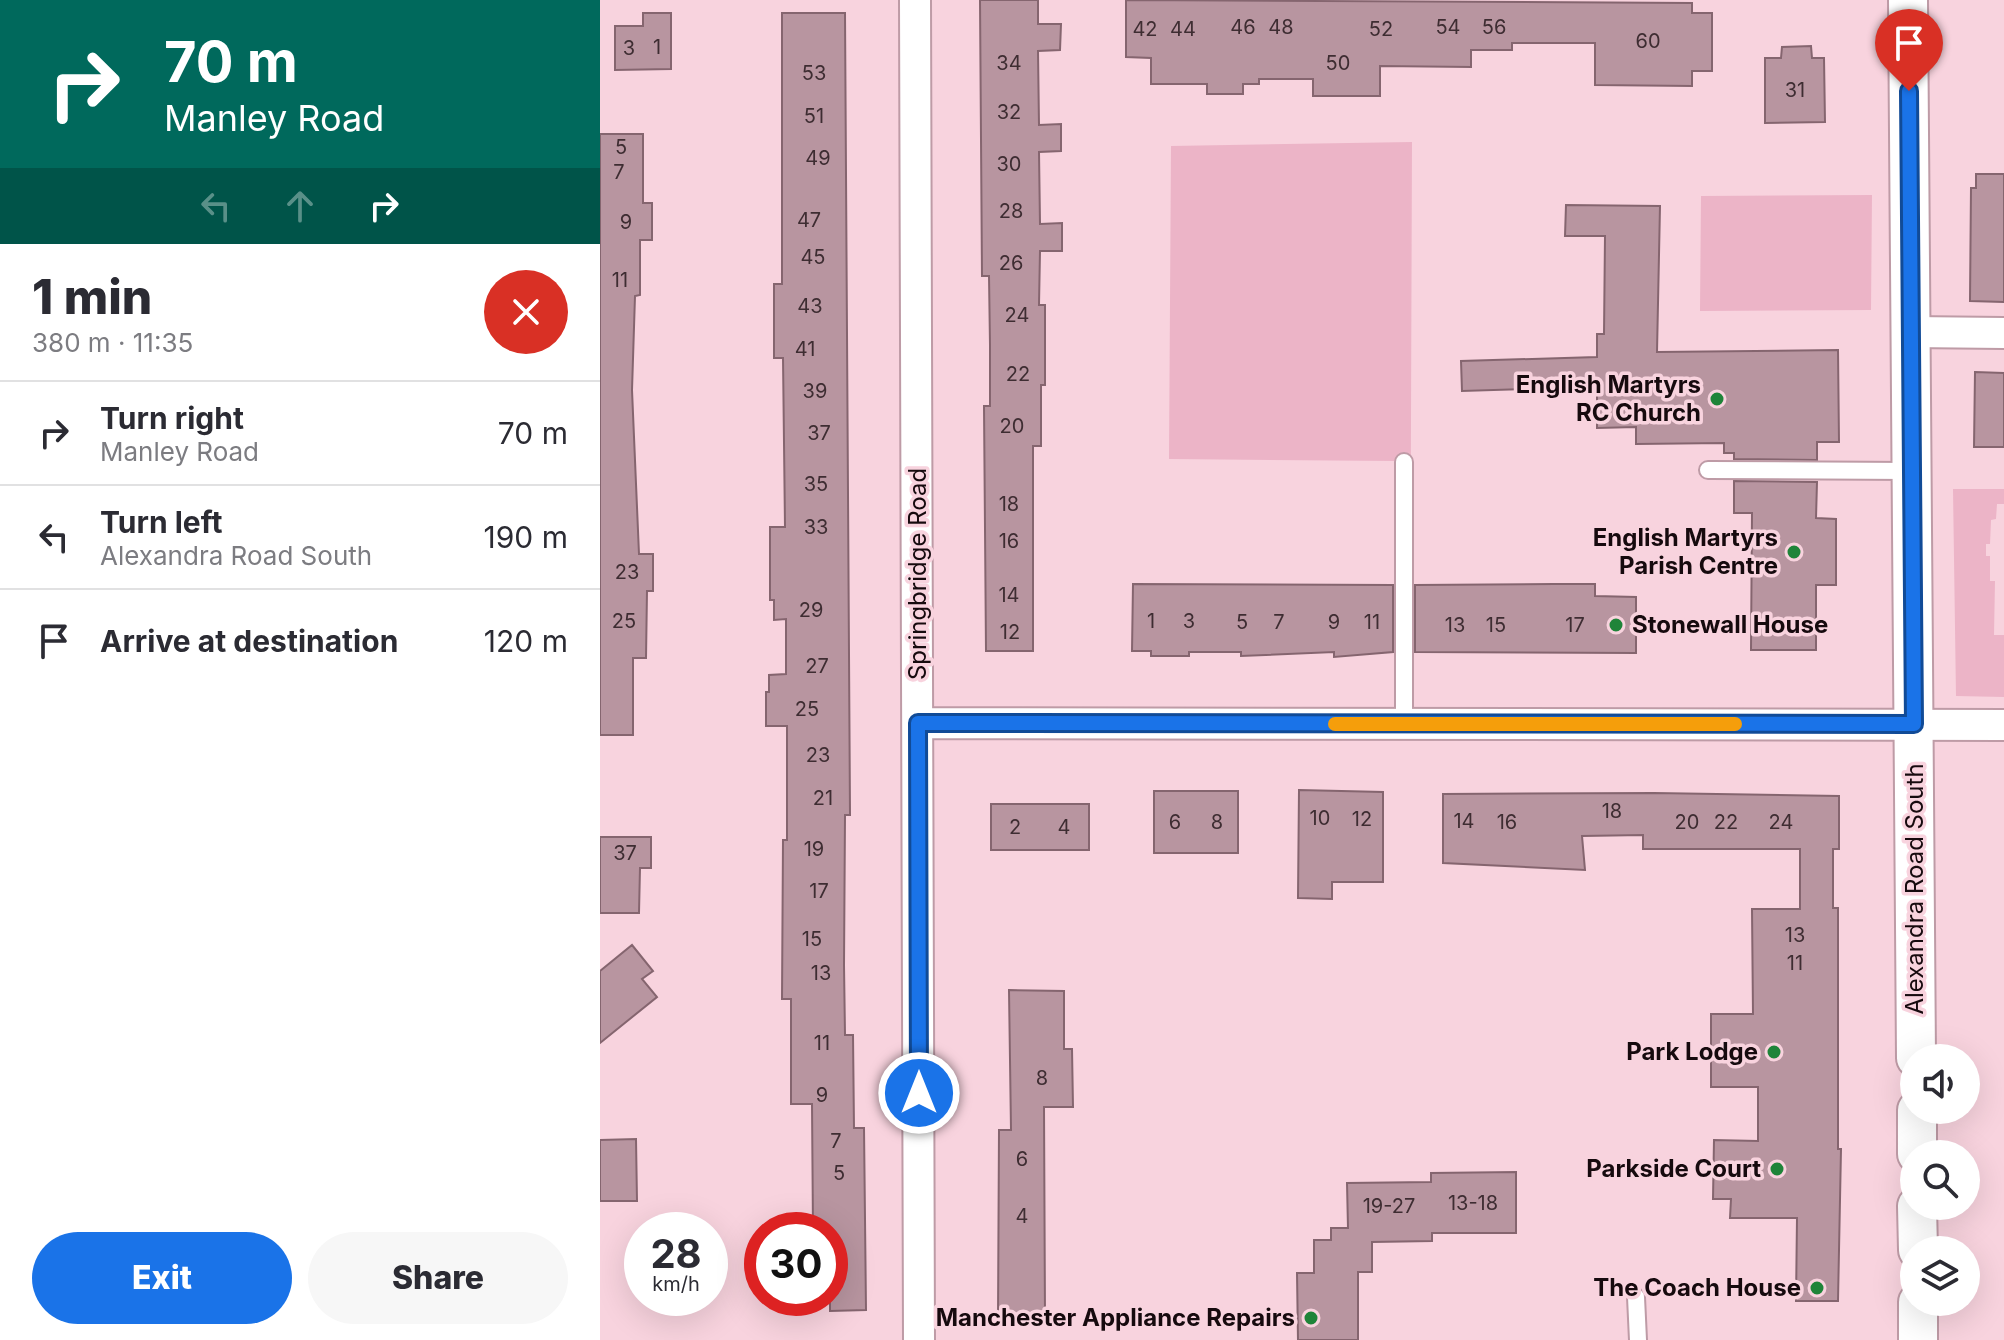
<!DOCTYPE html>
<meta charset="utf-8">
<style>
body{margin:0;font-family:Inter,sans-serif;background:#f7f7f7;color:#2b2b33;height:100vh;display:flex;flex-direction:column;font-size:30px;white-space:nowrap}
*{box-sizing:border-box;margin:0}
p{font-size:26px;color:#7c7c81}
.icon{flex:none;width:44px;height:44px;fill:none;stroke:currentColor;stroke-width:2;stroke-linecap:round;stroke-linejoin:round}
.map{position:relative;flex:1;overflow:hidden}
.side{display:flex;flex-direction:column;background:#fff;width:600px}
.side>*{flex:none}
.top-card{background:#00695c;color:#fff;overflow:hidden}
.tools{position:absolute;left:1300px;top:1044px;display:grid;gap:16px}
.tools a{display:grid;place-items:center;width:80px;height:80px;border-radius:50%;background:#fff;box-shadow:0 8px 32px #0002;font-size:40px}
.speed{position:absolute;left:24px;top:1212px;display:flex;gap:16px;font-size:40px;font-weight:700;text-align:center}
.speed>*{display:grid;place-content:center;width:104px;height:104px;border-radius:50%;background:#fff;box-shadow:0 8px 32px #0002;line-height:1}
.speed small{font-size:20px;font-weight:400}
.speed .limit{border:12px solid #d22;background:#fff;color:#111}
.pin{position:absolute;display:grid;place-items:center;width:68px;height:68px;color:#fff;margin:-82px -34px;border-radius:50% 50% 50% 0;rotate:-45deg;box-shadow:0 0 8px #0007}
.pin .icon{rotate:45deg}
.me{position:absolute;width:88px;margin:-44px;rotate:0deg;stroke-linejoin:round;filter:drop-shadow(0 0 6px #0008)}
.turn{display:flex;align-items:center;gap:28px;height:168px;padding:0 32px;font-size:36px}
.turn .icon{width:104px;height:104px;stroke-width:2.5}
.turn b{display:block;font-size:56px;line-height:68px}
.lanes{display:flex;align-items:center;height:76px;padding:0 32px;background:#0003;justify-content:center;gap:40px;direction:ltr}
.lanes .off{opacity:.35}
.round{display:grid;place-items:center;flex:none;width:84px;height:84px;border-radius:42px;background:#f7f7f7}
.summary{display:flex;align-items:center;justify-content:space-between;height:136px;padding:0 32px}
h1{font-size:48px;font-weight:800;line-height:60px}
.primary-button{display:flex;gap:16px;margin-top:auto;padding:16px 32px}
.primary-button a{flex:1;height:92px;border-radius:48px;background:#1a73e8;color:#fff;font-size:32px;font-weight:800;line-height:92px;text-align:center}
.primary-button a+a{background:#f7f7f7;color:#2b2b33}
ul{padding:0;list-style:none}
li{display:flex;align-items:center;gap:24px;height:104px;padding:0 32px;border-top:2px solid #e1e1e2}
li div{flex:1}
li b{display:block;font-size:30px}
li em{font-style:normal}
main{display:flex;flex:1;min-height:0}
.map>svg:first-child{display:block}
.green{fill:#ecb4c7}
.building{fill:#b895a0;stroke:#85656f;stroke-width:2}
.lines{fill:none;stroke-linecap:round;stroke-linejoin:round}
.service-casing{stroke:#be9ba6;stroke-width:20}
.minor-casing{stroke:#be9ba6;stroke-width:34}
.tertiary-casing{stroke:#be9ba6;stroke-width:42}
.service{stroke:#fff;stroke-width:16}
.minor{stroke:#fff;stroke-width:30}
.tertiary{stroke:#fff;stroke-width:38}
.route-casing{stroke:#114b97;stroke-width:20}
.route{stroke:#1a73e8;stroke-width:14}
.slow{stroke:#f59e0b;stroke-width:14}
.poi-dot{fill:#1f8439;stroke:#f8d3de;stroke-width:3}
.labels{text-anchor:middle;stroke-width:7;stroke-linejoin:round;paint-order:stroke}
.number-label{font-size:20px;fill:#3e2d32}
.poi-label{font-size:24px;font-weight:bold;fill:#160a0e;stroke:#f8d3de;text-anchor:end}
.street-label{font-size:24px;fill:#160a0e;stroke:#f8d3de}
</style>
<main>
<section class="side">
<div class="top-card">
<div class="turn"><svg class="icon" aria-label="right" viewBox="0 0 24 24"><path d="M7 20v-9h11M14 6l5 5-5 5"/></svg><div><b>70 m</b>Manley Road</div></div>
<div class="lanes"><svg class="icon off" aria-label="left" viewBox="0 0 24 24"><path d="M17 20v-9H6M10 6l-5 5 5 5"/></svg><svg class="icon off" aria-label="ahead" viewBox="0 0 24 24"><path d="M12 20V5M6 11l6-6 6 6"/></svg><svg class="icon" aria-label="right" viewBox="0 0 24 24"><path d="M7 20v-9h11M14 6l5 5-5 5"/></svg></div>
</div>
<div class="summary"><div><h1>1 min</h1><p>380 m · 11:35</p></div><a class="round" style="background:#d93025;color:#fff"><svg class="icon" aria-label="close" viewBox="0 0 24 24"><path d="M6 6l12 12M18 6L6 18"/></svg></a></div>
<ul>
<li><svg class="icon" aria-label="right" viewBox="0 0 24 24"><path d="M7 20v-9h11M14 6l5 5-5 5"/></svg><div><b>Turn right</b><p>Manley Road</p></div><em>70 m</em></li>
<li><svg class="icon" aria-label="left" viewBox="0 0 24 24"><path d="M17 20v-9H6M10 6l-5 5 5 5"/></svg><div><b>Turn left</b><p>Alexandra Road South</p></div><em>190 m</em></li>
<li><svg class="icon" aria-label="arrive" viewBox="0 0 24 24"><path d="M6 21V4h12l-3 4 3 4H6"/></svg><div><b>Arrive at destination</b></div><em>120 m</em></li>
</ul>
<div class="primary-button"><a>Exit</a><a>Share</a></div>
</section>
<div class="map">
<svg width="1404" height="1340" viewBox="0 0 1404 1340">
<rect width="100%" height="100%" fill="#f8d3de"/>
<path class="green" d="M 812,142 L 810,697 L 797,461 L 569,459 L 571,146 Z
M 1272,195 L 1271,310 L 1100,311 L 1101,196 Z
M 1353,489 L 1404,489 L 1404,504 L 1397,504 L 1396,519 L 1391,520 L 1390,544 L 1386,544 L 1386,556 L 1390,556 L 1390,581 L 1395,581 L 1394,635 L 1404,635 L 1404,697 L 1356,696 Z"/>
<path class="building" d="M 380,0 L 438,0 L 438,24 L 461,24 L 460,50 L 438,51 L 439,125 L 461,124 L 461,151 L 439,152 L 440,224 L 462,223 L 462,251 L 440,251 L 439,305 L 445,305 L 445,385 L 441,385 L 441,446 L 433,446 L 433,651 L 386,651 L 384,406 L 390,406 L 390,345 L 389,276 L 382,276 Z
M 526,0 L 1092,3 L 1092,13 L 1112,13 L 1112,71 L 1092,71 L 1092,86 L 995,85 L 995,43 L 912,43 L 912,50 L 871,50 L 871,67 L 780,66 L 780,96 L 713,96 L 713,79 L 659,79 L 659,84 L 643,84 L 643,94 L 607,94 L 607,84 L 551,84 L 551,58 L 526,57 Z
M 43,13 L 71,13 L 71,69 L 15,70 L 15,26 L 43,26 Z
M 182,13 L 245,13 L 250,815 L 245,815 L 244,965 L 245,1035 L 253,1035 L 254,1128 L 264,1128 L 266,1310 L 230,1311 L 230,1230 L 213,1230 L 212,1104 L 191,1104 L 191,999 L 182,999 L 183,840 L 187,840 L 187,726 L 166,726 L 166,692 L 169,692 L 169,675 L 186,674 L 186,619 L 174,620 L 174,600 L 170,600 L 170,527 L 185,527 L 183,358 L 174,358 L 174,284 L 182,284 Z
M 1211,46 L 1212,58 L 1224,58 L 1225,122 L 1165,123 L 1165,58 L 1181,58 L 1182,47 Z
M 0,134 L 43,134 L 43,203 L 52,203 L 52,240 L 40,240 L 40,295 L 35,296 L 32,390 L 39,554 L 53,554 L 53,591 L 47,591 L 46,658 L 33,658 L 33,735 L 0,735 Z
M 1376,174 L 1404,174 L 1404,302 L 1370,301 L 1371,188 L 1376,188 Z
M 966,205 L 1060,206 L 1057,352 L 1238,350 L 1239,442 L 1217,442 L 1217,460 L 1134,459 L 1134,453 L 1124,453 L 1124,443 L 1036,444 L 1036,427 L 997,428 L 997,387 L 862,391 L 861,361 L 997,357 L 997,334 L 1004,334 L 1005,236 L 965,236 Z
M 1375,372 L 1404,373 L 1404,447 L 1374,447 Z
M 1134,481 L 1217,482 L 1216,518 L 1236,519 L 1236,585 L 1216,585 L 1216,650 L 1151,650 L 1152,513 L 1134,513 Z
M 533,584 L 793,585 L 793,652 L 734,657 L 734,652 L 641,656 L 641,652 L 589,652 L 589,656 L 551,656 L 551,651 L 532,651 Z
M 954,584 L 995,584 L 995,596 L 1036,597 L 1036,653 L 815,652 L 815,585 Z
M 699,790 L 783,792 L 783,882 L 732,882 L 732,899 L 698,898 Z
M 554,791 L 638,791 L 638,853 L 554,853 Z
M 1054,793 L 1239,796 L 1239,849 L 1233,849 L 1233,908 L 1238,908 L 1238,1149 L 1241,1149 L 1238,1301 L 1196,1301 L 1197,1218 L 1130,1218 L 1131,1199 L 1113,1199 L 1114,1140 L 1158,1141 L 1158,1087 L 1111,1087 L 1111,1014 L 1153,1014 L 1152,909 L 1200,909 L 1200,849 L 1043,849 L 1043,835 L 982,836 L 985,870 L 843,863 L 843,794 Z
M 391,804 L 489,804 L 489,850 L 391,850 Z
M 0,837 L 51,837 L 51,868 L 40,868 L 39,913 L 0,913 Z
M 32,945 L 53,971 L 42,979 L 57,997 L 0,1043 L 0,971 Z
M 409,990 L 464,991 L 464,1049 L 472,1049 L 473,1107 L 444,1107 L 445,1319 L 398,1320 L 399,1130 L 411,1130 Z
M 36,1139 L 37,1201 L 0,1201 L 0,1140 Z
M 916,1172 L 916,1233 L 832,1233 L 832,1241 L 772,1242 L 772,1272 L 758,1272 L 758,1340 L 698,1340 L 697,1273 L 714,1273 L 714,1240 L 731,1240 L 731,1228 L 748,1228 L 747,1183 L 831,1182 L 831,1173 Z"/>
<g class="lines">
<defs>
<path id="service" d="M 804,462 L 804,724
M 1108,470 L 1311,471
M 1036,1297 L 1038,1340"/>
<path id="minor" d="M 315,0 L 319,1340
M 1311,332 L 1404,333
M 318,723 L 1404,725"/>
<path id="tertiary" d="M 1308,0 L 1316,1058
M 1317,1110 L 1317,1154
M 1317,1206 L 1318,1250
M 1318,1302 L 1318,1340"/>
</defs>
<use href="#service" class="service-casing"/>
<use href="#minor" class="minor-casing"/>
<use href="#tertiary" class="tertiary-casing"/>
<use href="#service" class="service"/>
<use href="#minor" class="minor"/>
<use href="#tertiary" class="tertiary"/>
</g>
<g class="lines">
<defs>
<path id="route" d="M 319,1093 L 318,723 L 1314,724 L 1309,91"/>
</defs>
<use href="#route" class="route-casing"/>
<use href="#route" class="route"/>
<path class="slow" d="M 735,724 L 1135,724"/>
</g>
<g class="poi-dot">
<circle cx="1117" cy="399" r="8"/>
<circle cx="1194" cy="552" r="8"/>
<circle cx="1016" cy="625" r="8"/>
<circle cx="1174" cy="1052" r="8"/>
<circle cx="1177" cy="1169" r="8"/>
<circle cx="1217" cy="1288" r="8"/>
<circle cx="711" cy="1318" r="8"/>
</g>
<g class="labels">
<g class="number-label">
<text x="643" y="34">46</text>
<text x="681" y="34">48</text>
<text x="848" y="34">54</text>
<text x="894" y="34">56</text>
<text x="545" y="36">42</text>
<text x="583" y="36">44</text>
<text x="781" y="36">52</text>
<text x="1048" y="48">60</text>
<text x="57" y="54">1</text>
<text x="29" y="55">3</text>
<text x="409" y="70">34</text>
<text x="738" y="70">50</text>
<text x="214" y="80">53</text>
<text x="1195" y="97">31</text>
<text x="409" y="119">32</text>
<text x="214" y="123">51</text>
<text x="21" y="154">5</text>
<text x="218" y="165">49</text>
<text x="409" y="171">30</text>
<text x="19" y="179">7</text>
<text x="411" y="218">28</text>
<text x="209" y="227">47</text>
<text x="26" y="229">9</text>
<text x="213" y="264">45</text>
<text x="411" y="270">26</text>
<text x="20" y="287">11</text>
<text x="210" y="313">43</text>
<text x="417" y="322">24</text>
<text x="205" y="356">41</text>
<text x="418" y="381">22</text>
<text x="215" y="398">39</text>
<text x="412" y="433">20</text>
<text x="219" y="440">37</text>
<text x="216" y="491">35</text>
<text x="409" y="511">18</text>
<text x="216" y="534">33</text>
<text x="409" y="548">16</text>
<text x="27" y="579">23</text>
<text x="409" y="602">14</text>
<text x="211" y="617">29</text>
<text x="24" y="628">25</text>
<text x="551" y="628">1</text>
<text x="589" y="628">3</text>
<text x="642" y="629">5</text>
<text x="679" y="629">7</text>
<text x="734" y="629">9</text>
<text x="772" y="629">11</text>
<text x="855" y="632">13</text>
<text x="896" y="632">15</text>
<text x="975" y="632">17</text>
<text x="410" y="639">12</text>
<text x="217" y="673">27</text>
<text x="207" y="716">25</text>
<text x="218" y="762">23</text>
<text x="223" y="805">21</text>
<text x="1012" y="818">18</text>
<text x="720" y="825">10</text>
<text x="762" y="826">12</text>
<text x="864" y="828">14</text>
<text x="575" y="829">6</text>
<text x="617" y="829">8</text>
<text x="907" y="829">16</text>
<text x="1087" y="829">20</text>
<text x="1126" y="829">22</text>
<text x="1181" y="829">24</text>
<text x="415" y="834">2</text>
<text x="464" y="834">4</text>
<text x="214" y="856">19</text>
<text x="25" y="860">37</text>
<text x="219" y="898">17</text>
<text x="1195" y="942">13</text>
<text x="212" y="946">15</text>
<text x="1195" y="970">11</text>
<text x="221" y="980">13</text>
<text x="222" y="1050">11</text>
<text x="442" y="1085">8</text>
<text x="222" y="1102">9</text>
<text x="236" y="1148">7</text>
<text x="422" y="1166">6</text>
<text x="239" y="1180">5</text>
<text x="873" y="1210">13-18</text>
<text x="789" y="1213">19-27</text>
<text x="422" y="1223">4</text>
</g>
<g class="poi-label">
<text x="1101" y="393">English Martyrs<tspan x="1101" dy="28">RC Church</tspan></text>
<text x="1178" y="546">English Martyrs<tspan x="1178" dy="28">Parish Centre</tspan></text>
<text x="1032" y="633" text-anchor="start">Stonewall House</text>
<text x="1158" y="1060">Park Lodge</text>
<text x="1161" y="1177">Parkside Court</text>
<text x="1201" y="1296">The Coach House</text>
<text x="695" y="1326">Manchester Appliance Repairs</text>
</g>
<g class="street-label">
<text transform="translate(318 574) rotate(-90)" y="8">Springbridge Road</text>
<text transform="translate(1315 889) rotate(-90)" y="8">Alexandra Road South</text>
</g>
</g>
</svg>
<div class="tools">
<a><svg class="icon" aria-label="sound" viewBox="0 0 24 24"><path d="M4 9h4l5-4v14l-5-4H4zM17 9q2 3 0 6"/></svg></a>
<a><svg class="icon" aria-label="search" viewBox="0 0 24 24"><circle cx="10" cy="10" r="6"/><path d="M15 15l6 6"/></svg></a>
<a><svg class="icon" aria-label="layers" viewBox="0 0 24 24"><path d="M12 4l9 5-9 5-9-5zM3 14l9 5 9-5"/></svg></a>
</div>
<div class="speed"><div>28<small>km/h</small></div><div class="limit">30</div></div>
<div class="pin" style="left:1309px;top:91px;background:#d93025"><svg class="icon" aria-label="arrive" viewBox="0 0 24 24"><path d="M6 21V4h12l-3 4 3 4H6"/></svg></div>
<svg class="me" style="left:319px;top:1093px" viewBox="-20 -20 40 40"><circle r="17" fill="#1a73e8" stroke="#fff" stroke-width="3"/><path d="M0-11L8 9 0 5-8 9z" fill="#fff"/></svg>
</div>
</main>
